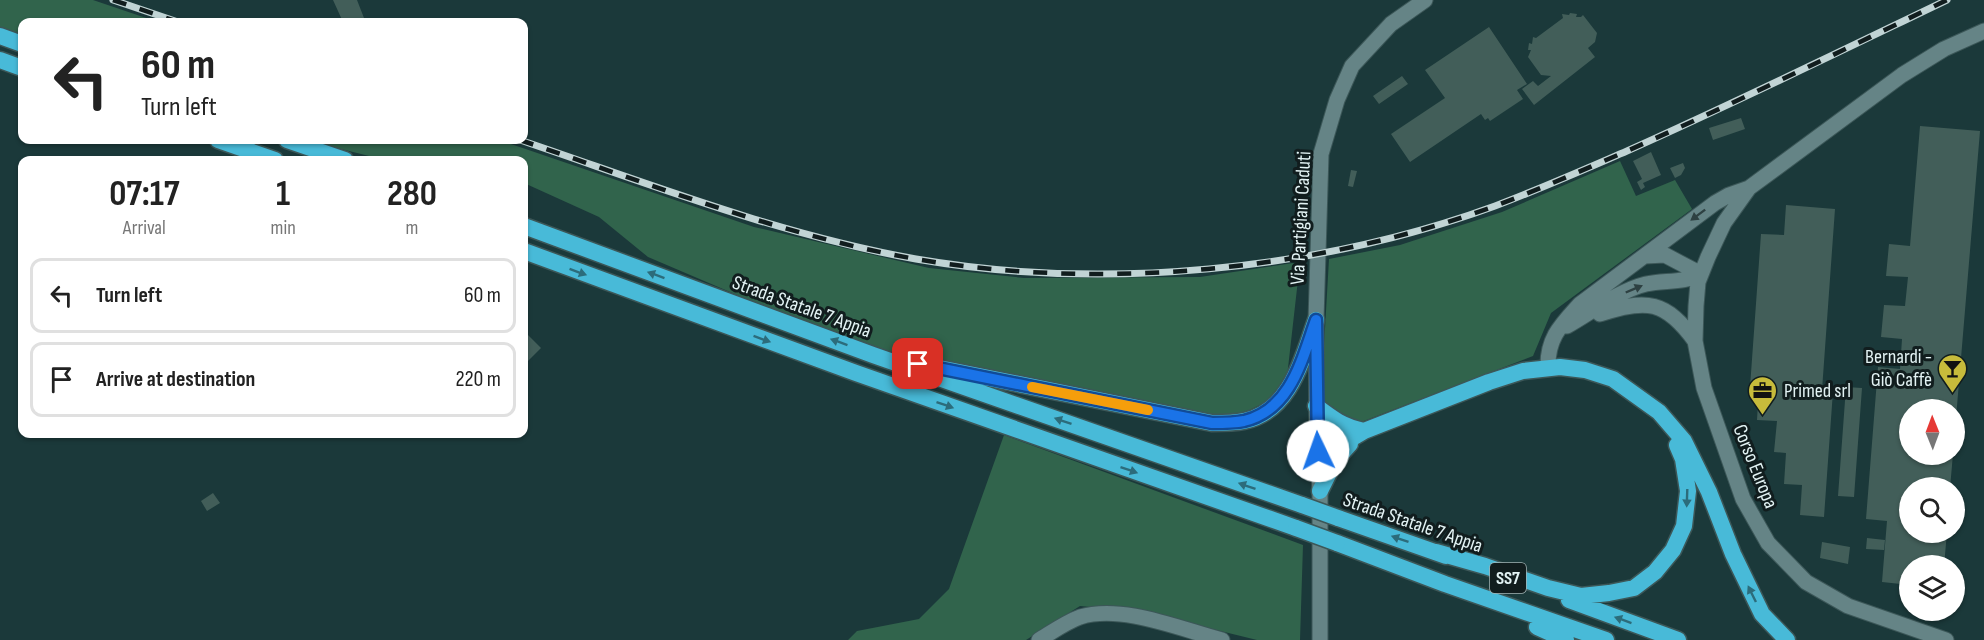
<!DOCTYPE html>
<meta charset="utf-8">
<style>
body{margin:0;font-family:"Sofia Sans Condensed",sans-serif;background:#f6f6f6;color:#222;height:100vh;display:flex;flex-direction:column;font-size:22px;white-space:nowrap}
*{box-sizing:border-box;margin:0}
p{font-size:20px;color:#767676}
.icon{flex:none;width:33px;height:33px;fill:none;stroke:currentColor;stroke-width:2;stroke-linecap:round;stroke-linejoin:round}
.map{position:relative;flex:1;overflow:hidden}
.panel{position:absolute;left:18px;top:156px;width:510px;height:282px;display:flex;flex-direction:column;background:#fff;border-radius:12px;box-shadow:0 2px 4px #0004}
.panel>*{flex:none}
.top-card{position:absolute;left:18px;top:18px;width:510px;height:126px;border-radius:12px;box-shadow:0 2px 4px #0004;background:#fff;color:#222;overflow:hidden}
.needle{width:39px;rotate:359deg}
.tools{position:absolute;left:1899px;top:399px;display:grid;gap:12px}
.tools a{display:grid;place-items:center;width:66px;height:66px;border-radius:50%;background:#fff;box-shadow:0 2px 4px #0004;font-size:30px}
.pin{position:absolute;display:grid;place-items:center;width:51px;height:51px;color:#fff;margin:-26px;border-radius:12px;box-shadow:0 3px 9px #0006}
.me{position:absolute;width:66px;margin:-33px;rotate:357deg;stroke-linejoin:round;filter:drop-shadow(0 0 4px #0008)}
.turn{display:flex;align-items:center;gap:21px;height:126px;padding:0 24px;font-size:27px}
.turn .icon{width:78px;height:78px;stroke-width:2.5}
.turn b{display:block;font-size:42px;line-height:51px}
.eta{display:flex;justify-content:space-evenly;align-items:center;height:102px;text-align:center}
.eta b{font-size:36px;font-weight:700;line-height:42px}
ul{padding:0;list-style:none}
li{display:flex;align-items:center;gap:18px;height:75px;margin:0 12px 9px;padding:0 12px;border:3px solid #e0e0e0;border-radius:12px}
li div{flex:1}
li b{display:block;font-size:22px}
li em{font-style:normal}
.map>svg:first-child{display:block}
.green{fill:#31644c}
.building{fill:#425e59}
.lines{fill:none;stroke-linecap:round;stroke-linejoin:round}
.minor-casing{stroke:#3c5758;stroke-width:17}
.tertiary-casing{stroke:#3c5758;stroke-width:17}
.secondary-casing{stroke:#3c5758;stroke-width:17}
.trunk-casing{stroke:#3c5758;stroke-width:19}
.minor{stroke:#658486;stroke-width:15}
.tertiary{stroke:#658486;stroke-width:15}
.secondary{stroke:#658486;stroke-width:15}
.trunk{stroke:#48bad8;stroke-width:16}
.rail-casing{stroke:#c1d4d5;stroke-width:7}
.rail{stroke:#111d1e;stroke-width:4.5;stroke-dasharray:14;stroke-linecap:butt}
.trunk-bridge-casing{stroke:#3c5758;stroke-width:19;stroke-linecap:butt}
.trunk-bridge{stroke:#48bad8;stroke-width:16}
.oneway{fill:#2e4142}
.oneway2{fill:#2c6c7b}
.route-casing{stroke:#114b97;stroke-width:15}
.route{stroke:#1a73e8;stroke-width:10}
.slow{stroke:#f59e0b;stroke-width:10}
.labels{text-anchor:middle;stroke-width:6;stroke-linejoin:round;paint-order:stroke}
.shield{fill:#111d1e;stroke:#a4b3b4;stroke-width:1.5}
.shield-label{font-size:18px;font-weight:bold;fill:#e3f3f4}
.street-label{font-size:20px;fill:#e3f3f4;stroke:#111d1e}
.poi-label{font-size:20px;fill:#e3f3f4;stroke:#111d1e;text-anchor:end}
</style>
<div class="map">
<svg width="1984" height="640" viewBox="0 0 1984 640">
<rect width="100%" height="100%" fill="#1b393a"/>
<path class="green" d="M 0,0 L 93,0 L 158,22 L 22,22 L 22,39 L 0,31 Z
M 305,140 L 499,140 L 754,227 L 929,268 L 1024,278 L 1200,277 L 1300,262 L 1287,377 L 1266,402 L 1233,418 L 976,372 L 884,350 L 765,307 L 648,257 L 599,217 L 524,183 L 524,160 L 458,160 L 447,157 L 422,160 L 385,160 Z
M 1620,161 L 1636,196 L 1675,180 L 1692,209 L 1551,313 L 1533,356 L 1356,424 L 1332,415 L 1321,398 L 1329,259 L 1400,245 L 1502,212 Z
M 1004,435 L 1303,545 L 1300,640 L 1257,640 L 1143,612 L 1080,606 L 1026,640 L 848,640 L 857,631 L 919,619 L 949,589 Z"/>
<path class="building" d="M 333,0 L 357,0 L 364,18 L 353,22 L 343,22 Z
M 1570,13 L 1577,14 L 1576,17 L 1581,17 L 1583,15 L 1597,33 L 1595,42 L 1588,48 L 1595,57 L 1534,105 L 1522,89 L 1533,81 L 1538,86 L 1551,76 L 1541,75 L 1528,57 L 1531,50 L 1528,50 L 1529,43 L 1532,44 L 1533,37 L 1536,38 L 1563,18 L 1562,14 L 1569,15 Z
M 1489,27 L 1527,84 L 1517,90 L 1523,99 L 1490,121 L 1488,118 L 1485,120 L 1481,114 L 1410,162 L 1391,134 L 1445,98 L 1425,70 Z
M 1402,76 L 1408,84 L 1379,104 L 1373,96 Z
M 1741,118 L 1745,129 L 1713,140 L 1709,128 Z
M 1920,126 L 1980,131 L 1956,418 L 1954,417 L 1954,410 L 1910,410 L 1910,454 L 1953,454 L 1950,488 L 1910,488 L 1910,532 L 1947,532 L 1944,566 L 1910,566 L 1910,585 L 1882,582 L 1887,521 L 1866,519 L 1878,367 L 1900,369 L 1902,339 L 1881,337 L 1884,305 L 1905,306 L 1908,277 L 1886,276 L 1889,244 L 1910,246 Z
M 1651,152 L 1661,175 L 1643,183 L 1645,187 L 1641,190 L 1637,182 L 1642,179 L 1633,161 Z
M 1683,163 L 1685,168 L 1681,175 L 1675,178 L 1670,168 Z
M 1351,170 L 1357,171 L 1353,187 L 1348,186 Z
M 1786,205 L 1835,209 L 1822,390 L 1833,391 L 1824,517 L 1800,515 L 1802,485 L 1784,484 L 1786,453 L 1774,452 L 1777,421 L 1757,420 L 1759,387 L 1750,387 L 1761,234 L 1784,235 Z
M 524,331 L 541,348 L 524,365 Z
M 1846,387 L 1862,388 L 1854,497 L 1838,496 Z
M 213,493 L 220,503 L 207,511 L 201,501 Z
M 1867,538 L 1885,540 L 1884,550 L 1866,549 Z
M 1822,542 L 1850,547 L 1848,564 L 1820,558 Z"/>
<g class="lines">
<defs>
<path id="minor" d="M 1645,256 L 1665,255 L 1701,274
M 1600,314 C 1647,298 1666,301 1695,341
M 1567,326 C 1592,312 1618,291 1646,284 C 1665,280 1684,283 1701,274
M 1548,368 C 1547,338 1561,325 1580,304 L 1715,203 L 1729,195 L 1749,188
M 1039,640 C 1052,632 1066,622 1080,617 C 1122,604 1180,629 1222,640
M 1946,640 L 1848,606 L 1806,582 L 1768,543 L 1743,499 L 1704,388 L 1695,341 L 1696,306 L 1698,282 L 1708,257 L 1724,223 L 1749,188 L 1902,75 L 1944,49 L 1984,31"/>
<path id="tertiary" d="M 1317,441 L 1316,320 L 1321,154 L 1337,100 L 1352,66 L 1391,24 L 1425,0"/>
<path id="secondary" d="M 1317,441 L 1320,491 L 1320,640"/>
<path id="trunk" d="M 0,36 L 22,44
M 0,60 L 22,68
M 218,140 L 275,160
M 287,140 L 345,160
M 524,226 L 873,355 L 1302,505
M 524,251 L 856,373 L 1296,528
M 934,367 L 1212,423 C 1222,423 1234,423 1244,421 C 1291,411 1302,359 1316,320
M 1316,406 C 1333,419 1342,426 1364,431
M 1317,441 L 1343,431 L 1357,431
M 1318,451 L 1337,447 L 1364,431 L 1489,382 L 1523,371 L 1560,367 L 1585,370 L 1613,379 L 1659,412 L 1684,441 L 1709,492 L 1733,554 L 1762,614 L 1787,640
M 1320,491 L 1335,461 L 1350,444
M 1338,518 L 1446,556
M 1337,543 L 1445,584 L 1606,640
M 1436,552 L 1485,566 L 1548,588 L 1581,596 L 1609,593 L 1634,588 L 1655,572 L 1673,550 L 1684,526 L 1688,491 L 1683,459 L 1677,445
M 1569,600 L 1678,640
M 1537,627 L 1566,640"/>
</defs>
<use href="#minor" class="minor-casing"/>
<use href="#tertiary" class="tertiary-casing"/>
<use href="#secondary" class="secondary-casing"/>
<use href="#trunk" class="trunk-casing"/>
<use href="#minor" class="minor"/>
<use href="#tertiary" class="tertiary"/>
<use href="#secondary" class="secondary"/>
<use href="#trunk" class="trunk"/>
<defs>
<path id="rail" d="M 113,0 L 178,22
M 520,140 C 650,184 780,235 916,259 C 1103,291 1317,271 1495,206 C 1540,189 1583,170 1627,151 C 1735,103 1841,51 1947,0"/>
</defs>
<use href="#rail" class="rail-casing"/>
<use href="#rail" class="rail"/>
<defs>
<path id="trunk-bridge" d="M 1302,505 L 1338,518
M 1296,528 L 1337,543"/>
</defs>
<use href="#trunk-bridge" class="trunk-bridge-casing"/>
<use href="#trunk-bridge" class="trunk-bridge"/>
</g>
<defs><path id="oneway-solid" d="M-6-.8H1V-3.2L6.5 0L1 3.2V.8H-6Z" transform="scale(1.5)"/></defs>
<g class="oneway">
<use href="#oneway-solid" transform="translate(1698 215) rotate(143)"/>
<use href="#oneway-solid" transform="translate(1634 289) rotate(-23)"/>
</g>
<g class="oneway2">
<use href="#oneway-solid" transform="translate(578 272) rotate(20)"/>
<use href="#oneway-solid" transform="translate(656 275) rotate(-160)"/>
<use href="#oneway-solid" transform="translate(762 339) rotate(20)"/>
<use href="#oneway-solid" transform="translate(839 342) rotate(-160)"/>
<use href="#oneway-solid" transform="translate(945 405) rotate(19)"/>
<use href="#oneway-solid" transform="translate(1063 421) rotate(-161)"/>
<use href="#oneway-solid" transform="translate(1129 470) rotate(19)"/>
<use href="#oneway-solid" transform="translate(1247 486) rotate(-161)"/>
<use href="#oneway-solid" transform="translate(1687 498) rotate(92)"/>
<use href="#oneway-solid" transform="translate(1400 539) rotate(-161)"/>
<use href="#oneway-solid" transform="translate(1752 594) rotate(-116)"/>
<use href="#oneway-solid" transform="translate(1623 620) rotate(-160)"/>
</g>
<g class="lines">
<defs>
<path id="route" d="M 918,364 L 1212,423 C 1222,423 1234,423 1244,421 C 1291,410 1302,359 1316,320 L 1318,451"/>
</defs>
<use href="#route" class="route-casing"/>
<use href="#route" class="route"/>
<path class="slow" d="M 1032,387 L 1148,410"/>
</g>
<defs>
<symbol id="bar-pin" viewBox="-11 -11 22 30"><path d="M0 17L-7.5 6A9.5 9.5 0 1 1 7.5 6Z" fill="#c7bb3b" stroke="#111d1e"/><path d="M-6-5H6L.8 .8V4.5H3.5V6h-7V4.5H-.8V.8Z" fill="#111"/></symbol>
<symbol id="office-pin" viewBox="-11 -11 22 30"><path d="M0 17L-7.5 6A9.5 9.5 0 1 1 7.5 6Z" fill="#c7bb3b" stroke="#111d1e"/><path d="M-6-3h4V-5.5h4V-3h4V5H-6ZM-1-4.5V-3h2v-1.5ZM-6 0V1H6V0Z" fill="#111"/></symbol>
</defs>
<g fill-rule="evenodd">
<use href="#bar-pin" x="1936" y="352" width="33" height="45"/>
<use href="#office-pin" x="1746" y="374" width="33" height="45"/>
</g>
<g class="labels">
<rect class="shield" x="1490" y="563" width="36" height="30" rx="4.5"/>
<g class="shield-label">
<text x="1508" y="584">SS7</text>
</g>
<g class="street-label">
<text transform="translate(1300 218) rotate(-87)" y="7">Via Partigiani Caduti</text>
<text transform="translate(802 306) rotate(20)" y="7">Strada Statale 7 Appia</text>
<text transform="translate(1756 466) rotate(68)" y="7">Corso Europa</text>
<text transform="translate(1413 522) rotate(19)" y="7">Strada Statale 7 Appia</text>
</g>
<g class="poi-label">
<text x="1932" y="363">Bernardi -<tspan x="1932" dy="23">Giò Caffè</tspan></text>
<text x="1784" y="397" text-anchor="start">Primed srl</text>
</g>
</g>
</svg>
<div class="tools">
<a><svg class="needle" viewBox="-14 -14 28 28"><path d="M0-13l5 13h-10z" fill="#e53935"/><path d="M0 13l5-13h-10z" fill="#767676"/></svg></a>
<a><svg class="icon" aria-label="search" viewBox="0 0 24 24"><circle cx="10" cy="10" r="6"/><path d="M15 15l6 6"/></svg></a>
<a><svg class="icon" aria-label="layers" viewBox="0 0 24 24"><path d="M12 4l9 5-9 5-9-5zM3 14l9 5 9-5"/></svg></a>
</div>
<div class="pin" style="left:918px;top:364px;background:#d93025"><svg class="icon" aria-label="arrive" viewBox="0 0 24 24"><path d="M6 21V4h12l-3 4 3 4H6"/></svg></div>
<svg class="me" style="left:1318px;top:451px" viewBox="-20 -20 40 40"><circle r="19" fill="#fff"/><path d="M0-13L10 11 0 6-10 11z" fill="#1a73e8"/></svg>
<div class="top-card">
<div class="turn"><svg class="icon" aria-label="left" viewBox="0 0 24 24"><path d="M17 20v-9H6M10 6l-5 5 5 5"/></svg><div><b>60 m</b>Turn left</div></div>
</div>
<section class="panel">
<div class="eta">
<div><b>07:17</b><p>Arrival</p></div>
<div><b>1</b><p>min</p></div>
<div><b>280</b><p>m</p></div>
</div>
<ul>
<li><svg class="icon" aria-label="left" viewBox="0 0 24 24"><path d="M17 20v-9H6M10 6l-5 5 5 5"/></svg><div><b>Turn left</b></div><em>60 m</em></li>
<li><svg class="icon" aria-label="arrive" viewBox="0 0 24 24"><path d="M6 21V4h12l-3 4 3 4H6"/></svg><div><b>Arrive at destination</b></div><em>220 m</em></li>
</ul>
</section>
</div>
